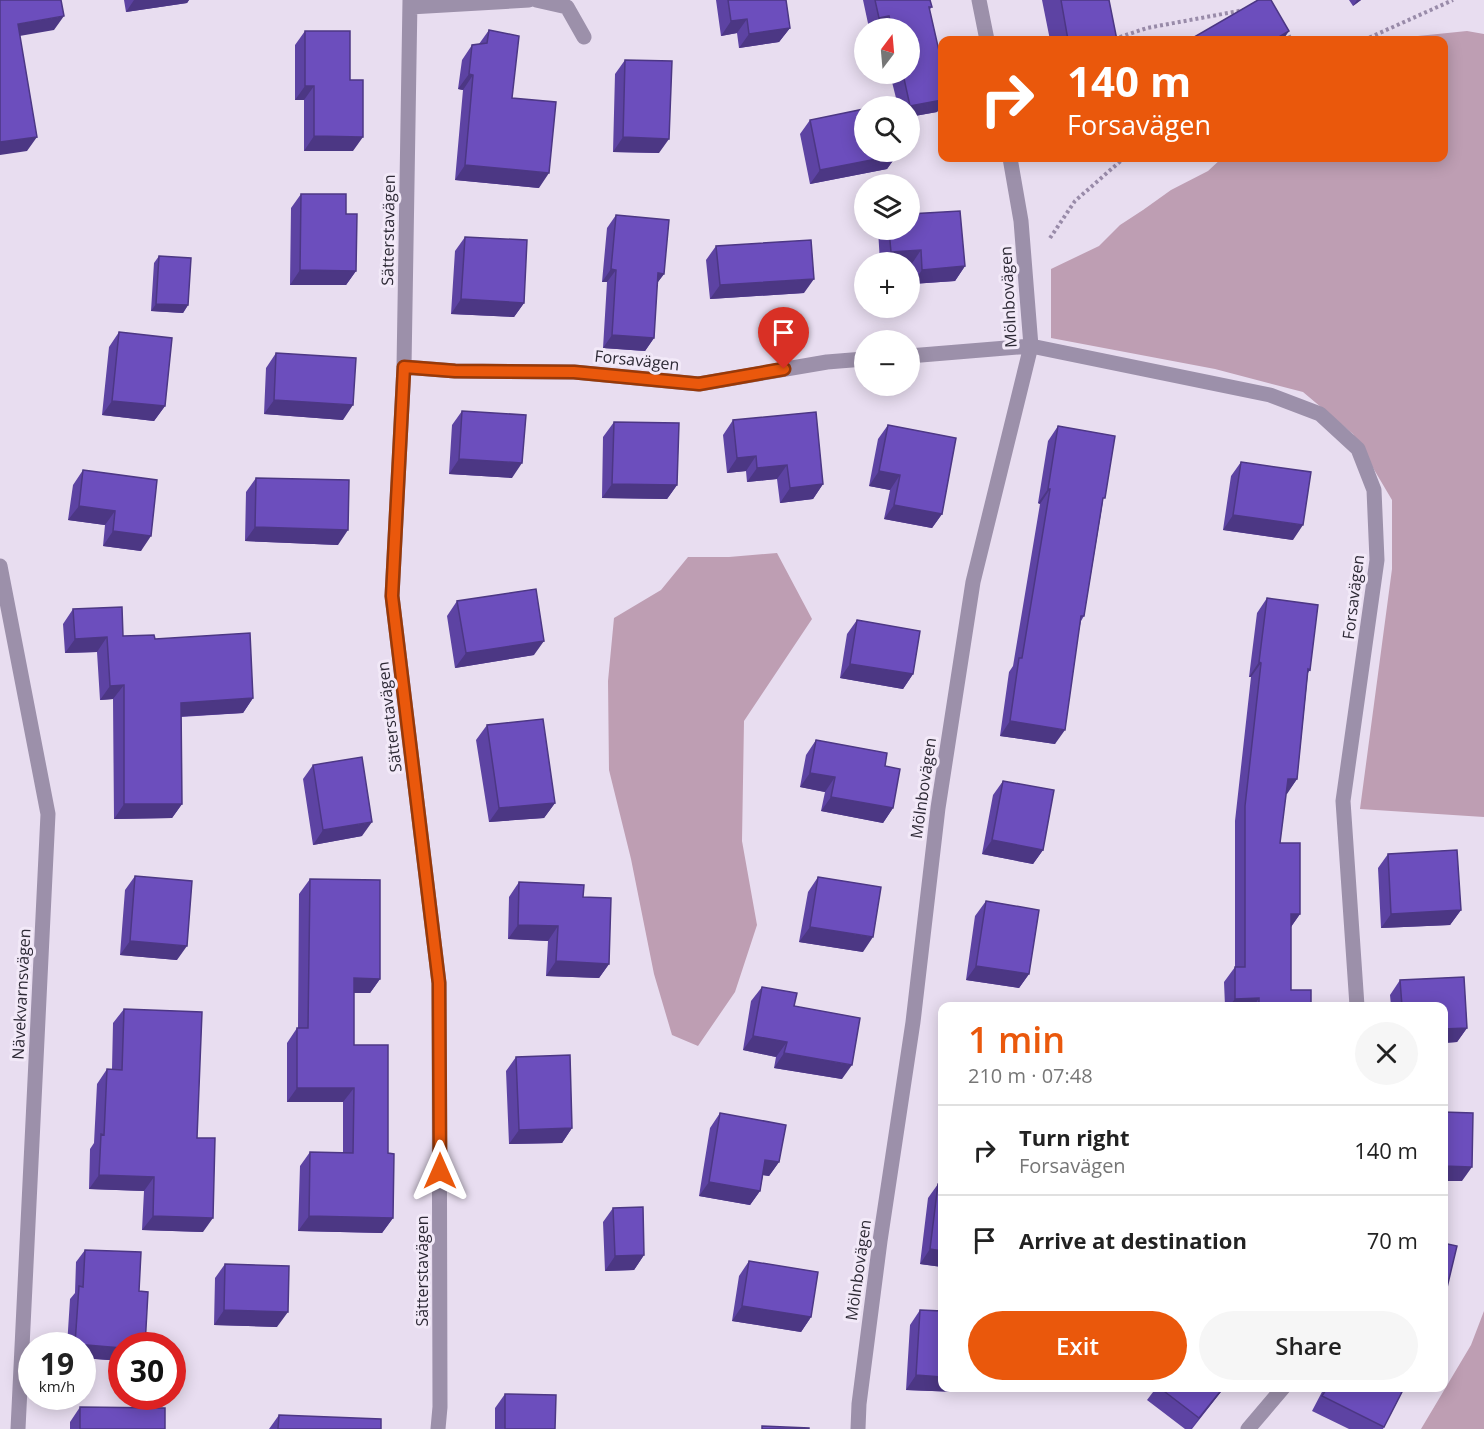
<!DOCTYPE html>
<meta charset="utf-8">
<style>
body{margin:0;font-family:"Open Sans",sans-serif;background:#f6f6f6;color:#222;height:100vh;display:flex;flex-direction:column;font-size:22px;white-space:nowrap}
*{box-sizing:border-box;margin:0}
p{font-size:20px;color:#767676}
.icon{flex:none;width:33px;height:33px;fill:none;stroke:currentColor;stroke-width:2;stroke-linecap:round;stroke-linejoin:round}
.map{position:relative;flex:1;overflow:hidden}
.drawer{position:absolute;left:938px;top:1002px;width:510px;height:390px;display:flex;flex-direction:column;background:#fff;border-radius:12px;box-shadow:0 3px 15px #0003}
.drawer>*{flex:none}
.banner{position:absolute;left:938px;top:36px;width:510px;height:126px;border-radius:12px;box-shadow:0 3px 15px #0003;background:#ea580c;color:#fff;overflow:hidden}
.needle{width:39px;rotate:16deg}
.buttons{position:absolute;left:854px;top:18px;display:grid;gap:12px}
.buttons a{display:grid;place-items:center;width:66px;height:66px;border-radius:50%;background:#fff;box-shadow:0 3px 15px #0003;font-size:30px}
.speed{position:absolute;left:18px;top:1332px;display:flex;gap:12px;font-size:30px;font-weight:700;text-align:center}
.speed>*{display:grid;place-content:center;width:78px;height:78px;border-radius:50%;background:#fff;box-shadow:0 3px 15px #0003;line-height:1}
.speed small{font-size:15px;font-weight:400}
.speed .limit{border:9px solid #d22;background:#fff;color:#111}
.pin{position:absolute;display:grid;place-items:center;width:51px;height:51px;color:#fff;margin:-62px -26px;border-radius:50% 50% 50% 0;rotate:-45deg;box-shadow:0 0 6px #0007}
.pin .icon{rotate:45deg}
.me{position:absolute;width:66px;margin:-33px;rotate:0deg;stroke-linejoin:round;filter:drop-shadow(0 0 4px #0008)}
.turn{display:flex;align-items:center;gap:21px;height:126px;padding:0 30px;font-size:27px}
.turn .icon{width:78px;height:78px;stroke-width:2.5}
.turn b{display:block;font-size:42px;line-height:51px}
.round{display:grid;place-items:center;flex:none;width:63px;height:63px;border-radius:32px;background:#f6f6f6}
.head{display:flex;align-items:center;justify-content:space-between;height:102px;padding:0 30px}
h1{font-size:36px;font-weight:600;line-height:45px;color:#ea580c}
.button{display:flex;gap:12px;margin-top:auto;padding:12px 30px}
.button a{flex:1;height:69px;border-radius:36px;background:#ea580c;color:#fff;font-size:24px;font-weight:600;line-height:69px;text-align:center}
.button a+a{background:#f6f6f6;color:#222}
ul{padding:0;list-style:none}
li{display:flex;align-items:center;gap:18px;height:90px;padding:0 30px;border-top:2px solid #e0e0e0}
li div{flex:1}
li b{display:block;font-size:22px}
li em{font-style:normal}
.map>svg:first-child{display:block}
.green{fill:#be9eb3}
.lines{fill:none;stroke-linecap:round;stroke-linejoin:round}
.path{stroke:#998ba9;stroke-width:4;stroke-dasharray:3 3;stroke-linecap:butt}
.minor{stroke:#9c90aa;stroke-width:15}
.wall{fill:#5d43a3}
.shaded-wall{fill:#4c3784}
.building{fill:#6c4ebd;stroke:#4c3784;stroke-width:1.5}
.route-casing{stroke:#983908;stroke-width:15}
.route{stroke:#ea580c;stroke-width:10}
.labels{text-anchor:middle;stroke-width:6;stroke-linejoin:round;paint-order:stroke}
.street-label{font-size:16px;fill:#2d2935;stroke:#f2e9f8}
</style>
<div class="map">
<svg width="1484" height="1429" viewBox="0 0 1484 1429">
<rect width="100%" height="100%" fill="#e8ddf0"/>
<path class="green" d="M 1467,31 L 1484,34 L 1484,817 L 1360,809 L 1392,569 L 1392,500 L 1353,434 L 1303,392 L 1215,369 L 1051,338 L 1051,269 L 1099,246 L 1120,225 L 1143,210 L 1171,190 L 1208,171 L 1222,158 L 1443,158 L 1443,40 L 1399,40 L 1408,37 Z
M 777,553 L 812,619 L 744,721 L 742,841 L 757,925 L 735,992 L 698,1046 L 672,1035 L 654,974 L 631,859 L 609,770 L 608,681 L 614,618 L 661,590 L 688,557 L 729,557 Z
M 1484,1311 L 1484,1429 L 1421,1429 L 1471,1345 Z"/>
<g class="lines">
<path class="path" d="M 1286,30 L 1291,40
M 1114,39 L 1147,28 L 1244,10
M 1364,40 L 1453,0
M 1050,238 L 1075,201 L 1124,158"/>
<path class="minor" d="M 410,0 L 404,367 L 392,596 L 439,983 L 440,1407 L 438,1429
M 536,0 L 567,7 L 584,37
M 979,0 L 987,40
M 410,7 L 529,0
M 909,356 L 1031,346 L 1270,395 L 1320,414 L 1358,449 L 1374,490 L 1377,560 L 1343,801 L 1357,1006
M 404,367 L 455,371 L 574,372 L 699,384 L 827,362 L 864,359
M 0,566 L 48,814 L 18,1429
M 858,1429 L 859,1404 L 880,1241 L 913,1022 L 938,808 L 973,582 L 1031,346 L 1021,221 L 1010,158
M 1248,1429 L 1283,1388"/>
</g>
<path class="wall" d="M 124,0 L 189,0 L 187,3 L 126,12 Z
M 716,0 L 786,0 L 790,28 L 779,42 L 739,48 L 737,33 L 721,36 Z
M 863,0 L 930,0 L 932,7 L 929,10 L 942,77 L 942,105 L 937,112 L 909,117 L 909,106 L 898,106 L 890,74 L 909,74 L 909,28 L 869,28 Z
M 1042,0 L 1109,0 L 1117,40 L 1050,40 Z
M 1349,0 L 1361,0 L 1353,6 Z
M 489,30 L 512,98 L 539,188 L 455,180 L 463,90 L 458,89 L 462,60 L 472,45 L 479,44 Z
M 305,31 L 350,80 L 353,151 L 304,151 L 304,100 L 295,100 L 295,45 Z
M 625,60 L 659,153 L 613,152 L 615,74 Z
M 810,120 L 897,155 L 887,169 L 810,184 L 800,134 Z
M 301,194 L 346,214 L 356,271 L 346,285 L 290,285 L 291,208 Z
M 616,215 L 664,274 L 657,283 L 654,338 L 645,351 L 603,348 L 607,282 L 602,282 L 607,228 Z
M 878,230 L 909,230 L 965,266 L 955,281 L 912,284 L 911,265 L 909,265 L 909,262 L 880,262 Z
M 465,237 L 524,303 L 514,317 L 451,314 L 455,251 Z
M 716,246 L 804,293 L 710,299 L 706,260 Z
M 159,256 L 188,305 L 183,313 L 151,311 L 154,263 Z
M 119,332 L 165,406 L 154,421 L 102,415 L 109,347 Z
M 276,353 L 343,420 L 264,414 L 266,368 Z
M 462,411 L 512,478 L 449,474 L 452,425 Z
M 733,420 L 823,484 L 813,499 L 780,503 L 777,479 L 747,482 L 746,471 L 727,473 L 723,435 Z
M 614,422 L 677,485 L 667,499 L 602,498 L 603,437 Z
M 888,425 L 942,514 L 932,528 L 884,519 L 890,490 L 869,486 L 878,439 Z
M 1058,426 L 1103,501 L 1084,616 L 1081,621 L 1055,744 L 1000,736 L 1009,672 L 1013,666 L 1040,504 L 1038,503 L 1048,441 Z
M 1241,462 L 1293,540 L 1223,530 L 1231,476 Z
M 83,470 L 157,480 L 141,551 L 103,546 L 105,525 L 68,520 L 73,485 Z
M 256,478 L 338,545 L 245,541 L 246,492 Z
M 1267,598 L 1310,670 L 1308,673 L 1297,779 L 1286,794 L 1280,843 L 1300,914 L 1291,927 L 1291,990 L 1311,1006 L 1225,1006 L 1224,982 L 1235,967 L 1235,821 L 1251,677 L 1249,677 L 1257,613 Z
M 457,601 L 534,655 L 455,668 L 447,616 Z
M 73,609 L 123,636 L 155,639 L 253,698 L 243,713 L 181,717 L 182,804 L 172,818 L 114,819 L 113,699 L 100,700 L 97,652 L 65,653 L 63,624 Z
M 857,620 L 913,674 L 903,689 L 840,678 L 847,634 Z
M 487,725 L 555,803 L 544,818 L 489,822 L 476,740 Z
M 816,740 L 893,808 L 883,823 L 821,811 L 825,792 L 800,787 L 806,755 Z
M 313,765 L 362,836 L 313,845 L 303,779 Z
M 1003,781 L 1043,850 L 1033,864 L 982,854 L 993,795 Z
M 1388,854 L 1461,910 L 1450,925 L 1381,928 L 1378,868 Z
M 135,876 L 177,960 L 120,955 L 125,890 Z
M 818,877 L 863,952 L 799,942 L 808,892 Z
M 310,879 L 380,979 L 370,993 L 354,993 L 354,1045 L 388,1153 L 393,1218 L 382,1233 L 298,1231 L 300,1166 L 310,1152 L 343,1152 L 343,1102 L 287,1102 L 287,1043 L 297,1028 L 298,1028 L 299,894 Z
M 519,882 L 583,897 L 609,964 L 599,978 L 546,976 L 548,941 L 508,939 L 509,897 Z
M 986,901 L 1029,974 L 1019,988 L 966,980 L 975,916 Z
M 1464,977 L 1467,1028 L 1457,1042 L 1443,1043 L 1443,1006 L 1391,1006 L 1390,995 L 1400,980 Z
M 762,987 L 794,1006 L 842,1079 L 774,1068 L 776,1057 L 743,1050 L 751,1001 Z
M 124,1009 L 197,1138 L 203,1232 L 142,1230 L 144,1191 L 89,1189 L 90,1149 L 94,1143 L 97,1084 L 107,1069 L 112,1069 L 113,1023 Z
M 516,1057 L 572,1128 L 562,1143 L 509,1144 L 506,1071 Z
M 720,1113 L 779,1162 L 769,1176 L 763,1175 L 760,1191 L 750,1205 L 699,1196 L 710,1128 Z
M 938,1184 L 942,1267 L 920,1264 L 928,1198 Z
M 613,1208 L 644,1255 L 634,1270 L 605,1271 L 603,1222 Z
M 85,1250 L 139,1291 L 122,1346 L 122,1361 L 82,1358 L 82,1346 L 67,1346 L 70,1299 L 75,1293 L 76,1262 Z
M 749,1261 L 811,1317 L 801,1332 L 732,1321 L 739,1276 Z
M 225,1264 L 277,1327 L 214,1325 L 215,1278 Z
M 920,1310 L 958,1392 L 906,1390 L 910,1325 Z
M 1156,1388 L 1224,1388 L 1192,1429 L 1185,1429 L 1147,1400 Z
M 1324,1388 L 1404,1388 L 1383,1429 L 1349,1429 L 1312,1411 Z
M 505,1394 L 555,1429 L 495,1429 L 495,1408 Z
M 80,1407 L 165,1429 L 70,1429 L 70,1422 Z
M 279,1415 L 278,1429 L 269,1429 Z"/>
<path class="shaded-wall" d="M 134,0 L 189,0 L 187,3 L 126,12 Z
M 1357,0 L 1361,0 L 1353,6 Z
M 64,16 L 54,30 L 8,38 L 18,24 Z
M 889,16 L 880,28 L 872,28 L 879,18 Z
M 747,19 L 737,33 L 721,36 L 731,21 Z
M 790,28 L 779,42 L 739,48 L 749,34 Z
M 1289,31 L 1283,40 L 1274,40 Z
M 469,74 L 473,75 L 463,90 L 458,89 Z
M 305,86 L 314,86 L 304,100 L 295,100 Z
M 942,100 L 942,105 L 937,112 L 909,117 L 909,108 L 910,106 Z
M 314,136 L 363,137 L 353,151 L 304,151 Z
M 37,137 L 27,151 L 0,155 L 0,142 Z
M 623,137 L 669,139 L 659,153 L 613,152 Z
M 897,155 L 887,169 L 810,184 L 820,170 Z
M 465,165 L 549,173 L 539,188 L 455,180 Z
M 921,250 L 911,265 L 909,265 L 909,262 L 884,262 L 891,252 Z
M 965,266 L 955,281 L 912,284 L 922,270 Z
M 611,269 L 616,270 L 607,282 L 602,282 Z
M 300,270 L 356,271 L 346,285 L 290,285 Z
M 658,273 L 664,274 L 655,286 Z
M 814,279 L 804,293 L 710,299 L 720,285 Z
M 461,299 L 524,303 L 514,317 L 451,314 Z
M 156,304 L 188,305 L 183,313 L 151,311 Z
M 612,335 L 654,338 L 645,351 L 603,348 Z
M 274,400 L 353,405 L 343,420 L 264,414 Z
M 112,401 L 165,406 L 154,421 L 102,415 Z
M 756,456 L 746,471 L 727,473 L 737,458 Z
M 459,459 L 522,463 L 512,478 L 449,474 Z
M 787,465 L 777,479 L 747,482 L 757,468 Z
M 879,471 L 900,475 L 890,490 L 869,486 Z
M 612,484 L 677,485 L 667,499 L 602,498 Z
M 823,484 L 813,499 L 780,503 L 790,488 Z
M 1048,489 L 1050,489 L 1040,504 L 1038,503 Z
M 894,505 L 942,514 L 932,528 L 884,519 Z
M 79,506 L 115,511 L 105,525 L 68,520 Z
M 1233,515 L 1303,525 L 1293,540 L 1223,530 Z
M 255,527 L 348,530 L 338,545 L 245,541 Z
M 113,531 L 151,536 L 141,551 L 103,546 Z
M 107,637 L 97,652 L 65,653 L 75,639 Z
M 544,641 L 534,655 L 455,668 L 466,653 Z
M 1259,662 L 1261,663 L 1251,677 L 1249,677 Z
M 850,664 L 913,674 L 903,689 L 840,678 Z
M 124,685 L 113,699 L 100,700 L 110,686 Z
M 253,698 L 243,713 L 171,717 L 181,703 Z
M 1010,721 L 1065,730 L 1055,744 L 1000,736 Z
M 810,773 L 835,777 L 825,792 L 800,787 Z
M 1288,779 L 1297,779 L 1287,794 L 1277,793 Z
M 831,797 L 893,808 L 883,823 L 821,811 Z
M 555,803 L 544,818 L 489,822 L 499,808 Z
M 124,804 L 182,804 L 172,818 L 114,819 Z
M 372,822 L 362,836 L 313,845 L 323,830 Z
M 992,840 L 1043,850 L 1033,864 L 982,854 Z
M 1461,910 L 1450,925 L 1381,928 L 1391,914 Z
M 1291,914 L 1300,914 L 1290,928 Z
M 518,925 L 558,926 L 548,941 L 508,939 Z
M 810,927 L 873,937 L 863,952 L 799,942 Z
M 130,941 L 187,946 L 177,960 L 120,955 Z
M 556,961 L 609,964 L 599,978 L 546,976 Z
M 976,966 L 1029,974 L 1019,988 L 966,980 Z
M 354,978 L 380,979 L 370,993 L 344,993 Z
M 1259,998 L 1254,1006 L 1229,1006 L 1235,999 Z
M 1467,1028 L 1457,1042 L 1443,1043 L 1443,1029 Z
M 753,1036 L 787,1042 L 776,1057 L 743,1050 Z
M 784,1053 L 852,1065 L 842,1079 L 774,1068 Z
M 297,1088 L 354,1088 L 343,1102 L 287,1102 Z
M 572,1128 L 562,1143 L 509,1144 L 519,1130 Z
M 765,1160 L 779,1162 L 769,1176 L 755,1174 Z
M 1443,1166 L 1472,1167 L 1462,1181 L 1443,1181 Z
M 99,1175 L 154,1177 L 144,1191 L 89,1189 Z
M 709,1182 L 760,1191 L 750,1205 L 699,1196 Z
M 153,1216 L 213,1218 L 203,1232 L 142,1230 Z
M 309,1216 L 393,1218 L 382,1233 L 298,1231 Z
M 930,1249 L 942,1251 L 942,1267 L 920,1264 Z
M 644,1255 L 634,1270 L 605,1271 L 615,1256 Z
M 742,1306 L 811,1317 L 801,1332 L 732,1321 Z
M 224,1310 L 288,1312 L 277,1327 L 214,1325 Z
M 75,1344 L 122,1348 L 122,1361 L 82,1358 L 82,1346 L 74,1346 Z
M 916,1375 L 942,1377 L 942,1388 L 962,1388 L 958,1392 L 906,1390 Z
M 1223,1388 L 1224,1388 L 1191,1429 L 1199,1418 Z"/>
<path class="building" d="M 0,0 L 61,0 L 64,16 L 18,24 L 37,137 L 0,142 Z
M 728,0 L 786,0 L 790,28 L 749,34 L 747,19 L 731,21 Z
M 875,0 L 930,0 L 932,7 L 929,7 L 942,64 L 942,67 L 940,68 L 942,77 L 942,100 L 910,106 L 903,74 L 909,74 L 909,28 L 892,28 L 889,16 L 879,18 Z
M 1061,0 L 1109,0 L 1117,40 L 1068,40 Z
M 1258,0 L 1271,0 L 1289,31 L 1274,40 L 1189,40 Z
M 489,30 L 519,36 L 512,98 L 556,102 L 549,173 L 465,165 L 473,75 L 469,74 L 472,45 L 487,43 Z
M 305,31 L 350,31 L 350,80 L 363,80 L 363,137 L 314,136 L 314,86 L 305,86 Z
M 625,60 L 672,61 L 669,139 L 623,137 Z
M 887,104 L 888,106 L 877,106 Z
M 864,109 L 864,152 L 897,152 L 897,155 L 820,170 L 810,120 Z
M 301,194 L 346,194 L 346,214 L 357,214 L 356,271 L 300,270 Z
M 960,211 L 965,266 L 922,270 L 921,250 L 891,252 L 889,230 L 909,230 L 909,214 Z
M 616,215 L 669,220 L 664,274 L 658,273 L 654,338 L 612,335 L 616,270 L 611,269 Z
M 465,237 L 527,240 L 524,303 L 461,299 Z
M 811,240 L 814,279 L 720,285 L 716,246 Z
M 159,256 L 191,258 L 188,305 L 156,304 Z
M 119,332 L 172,338 L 165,406 L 112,401 Z
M 276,353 L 356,358 L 353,405 L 274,400 Z
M 462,411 L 526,415 L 522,463 L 459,459 Z
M 816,412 L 823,484 L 790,488 L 787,465 L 757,468 L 756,456 L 737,458 L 733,420 Z
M 614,422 L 679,423 L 677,485 L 612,484 Z
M 888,425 L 956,438 L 942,514 L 894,505 L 900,475 L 879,471 Z
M 1058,426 L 1115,436 L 1105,498 L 1103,498 L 1084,616 L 1081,616 L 1065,730 L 1010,721 L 1019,658 L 1022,658 L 1050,489 L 1048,489 Z
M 1241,462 L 1311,472 L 1303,525 L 1233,515 Z
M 83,470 L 157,480 L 151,536 L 113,531 L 115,511 L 79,506 Z
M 256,478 L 349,480 L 348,530 L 255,527 Z
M 536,589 L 544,641 L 466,653 L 457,601 Z
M 1267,598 L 1318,605 L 1310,670 L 1308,669 L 1297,779 L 1288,779 L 1280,843 L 1300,843 L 1300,914 L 1291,914 L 1291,990 L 1311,990 L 1311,1006 L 1259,1006 L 1259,998 L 1235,999 L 1235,967 L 1245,967 L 1245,806 L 1261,663 L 1259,662 Z
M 122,607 L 123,636 L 154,635 L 155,639 L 250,633 L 253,698 L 181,703 L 182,804 L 124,804 L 124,685 L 110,686 L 107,637 L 75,639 L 73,609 Z
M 857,620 L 920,631 L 913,674 L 850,664 Z
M 543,719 L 555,803 L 499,808 L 487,725 Z
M 816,740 L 887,753 L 885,766 L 900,769 L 893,808 L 831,797 L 835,777 L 810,773 Z
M 362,757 L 372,822 L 323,830 L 313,765 Z
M 1003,781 L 1054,790 L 1043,850 L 992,840 Z
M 1457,850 L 1461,910 L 1391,914 L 1388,854 Z
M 135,876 L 192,881 L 187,946 L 130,941 Z
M 818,877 L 881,887 L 873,937 L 810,927 Z
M 310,879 L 380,880 L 380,979 L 354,978 L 354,1045 L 388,1045 L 388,1153 L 394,1154 L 393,1218 L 309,1216 L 310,1152 L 353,1153 L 354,1088 L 297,1088 L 297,1028 L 308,1028 Z
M 519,882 L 584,885 L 583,897 L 611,898 L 609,964 L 556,961 L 558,926 L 518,925 Z
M 986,901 L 1039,910 L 1029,974 L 976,966 Z
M 1464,977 L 1467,1028 L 1443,1029 L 1443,1006 L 1402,1006 L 1400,980 Z
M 762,987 L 797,993 L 794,1006 L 860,1018 L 852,1065 L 784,1053 L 787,1042 L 753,1036 Z
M 124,1009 L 202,1012 L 197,1138 L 215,1138 L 213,1218 L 153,1216 L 154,1177 L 99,1175 L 101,1134 L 104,1135 L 107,1069 L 122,1070 Z
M 570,1055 L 572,1128 L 519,1130 L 516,1057 Z
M 1443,1112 L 1473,1113 L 1472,1167 L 1443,1166 Z
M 720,1113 L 786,1125 L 779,1162 L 765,1160 L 760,1191 L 709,1182 Z
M 938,1184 L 942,1184 L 942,1251 L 930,1249 Z
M 643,1207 L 644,1255 L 615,1256 L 613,1208 Z
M 1443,1243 L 1457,1246 L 1444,1300 L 1443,1300 Z
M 85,1250 L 141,1252 L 139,1291 L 148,1292 L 145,1346 L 122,1346 L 122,1348 L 75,1344 L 79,1286 L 83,1287 Z
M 749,1261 L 818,1272 L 811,1317 L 742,1306 Z
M 225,1264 L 289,1266 L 288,1312 L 224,1310 Z
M 920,1310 L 942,1311 L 942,1377 L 916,1375 Z
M 1160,1388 L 1223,1388 L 1199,1418 Z
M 1327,1388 L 1404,1388 L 1384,1427 L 1322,1396 Z
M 505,1394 L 556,1395 L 555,1429 L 505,1429 Z
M 80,1407 L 165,1408 L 165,1429 L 80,1429 Z
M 279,1415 L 381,1419 L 381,1429 L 278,1429 Z
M 762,1426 L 809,1428 L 809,1429 L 762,1429 Z"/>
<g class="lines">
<defs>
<path id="route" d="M 440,1171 L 439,983 L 392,596 L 404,367 L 455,371 L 574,372 L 699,384 L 784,369"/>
</defs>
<use href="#route" class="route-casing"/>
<use href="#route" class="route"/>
</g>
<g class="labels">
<g class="street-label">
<text transform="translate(388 230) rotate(-89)" y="6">Sätterstavägen</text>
<text transform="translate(1008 297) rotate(-93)" y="6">Mölnbovägen</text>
<text transform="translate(637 360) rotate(6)" y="6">Forsavägen</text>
<text transform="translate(1353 597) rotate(-83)" y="6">Forsavägen</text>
<text transform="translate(389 717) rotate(-97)" y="6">Sätterstavägen</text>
<text transform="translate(923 788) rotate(-82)" y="6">Mölnbovägen</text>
<text transform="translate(21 994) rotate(-87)" y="6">Nävekvarnsvägen</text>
<text transform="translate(858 1270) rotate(-82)" y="6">Mölnbovägen</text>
<text transform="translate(422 1271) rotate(-90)" y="6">Sätterstavägen</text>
</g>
</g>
</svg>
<div class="buttons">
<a><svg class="needle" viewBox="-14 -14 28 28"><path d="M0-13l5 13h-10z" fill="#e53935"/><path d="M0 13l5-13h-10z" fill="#767676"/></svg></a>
<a><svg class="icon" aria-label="search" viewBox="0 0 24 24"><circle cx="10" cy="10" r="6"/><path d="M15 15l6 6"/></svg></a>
<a><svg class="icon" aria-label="layers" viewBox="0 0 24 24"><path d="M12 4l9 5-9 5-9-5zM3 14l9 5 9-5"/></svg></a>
<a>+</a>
<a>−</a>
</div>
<div class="speed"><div>19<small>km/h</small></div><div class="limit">30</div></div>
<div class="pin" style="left:784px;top:369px;background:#d93025"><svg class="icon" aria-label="arrive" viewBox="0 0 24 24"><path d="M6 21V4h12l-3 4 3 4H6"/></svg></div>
<svg class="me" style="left:440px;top:1171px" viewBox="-20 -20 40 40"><path d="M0-17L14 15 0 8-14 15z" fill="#ea580c" stroke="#fff" stroke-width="4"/></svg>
<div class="banner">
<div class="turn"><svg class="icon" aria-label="right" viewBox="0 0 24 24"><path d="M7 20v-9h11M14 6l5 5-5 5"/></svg><div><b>140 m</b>Forsavägen</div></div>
</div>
<section class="drawer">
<div class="head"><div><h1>1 min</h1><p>210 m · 07:48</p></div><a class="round"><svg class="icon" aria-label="close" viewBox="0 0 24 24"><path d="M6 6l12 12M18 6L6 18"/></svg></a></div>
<ul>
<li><svg class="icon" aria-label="right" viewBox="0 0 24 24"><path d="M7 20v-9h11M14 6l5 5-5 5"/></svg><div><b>Turn right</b><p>Forsavägen</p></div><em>140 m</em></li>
<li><svg class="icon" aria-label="arrive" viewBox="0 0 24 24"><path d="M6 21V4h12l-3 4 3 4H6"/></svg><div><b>Arrive at destination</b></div><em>70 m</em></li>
</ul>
<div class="button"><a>Exit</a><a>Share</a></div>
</section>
</div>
